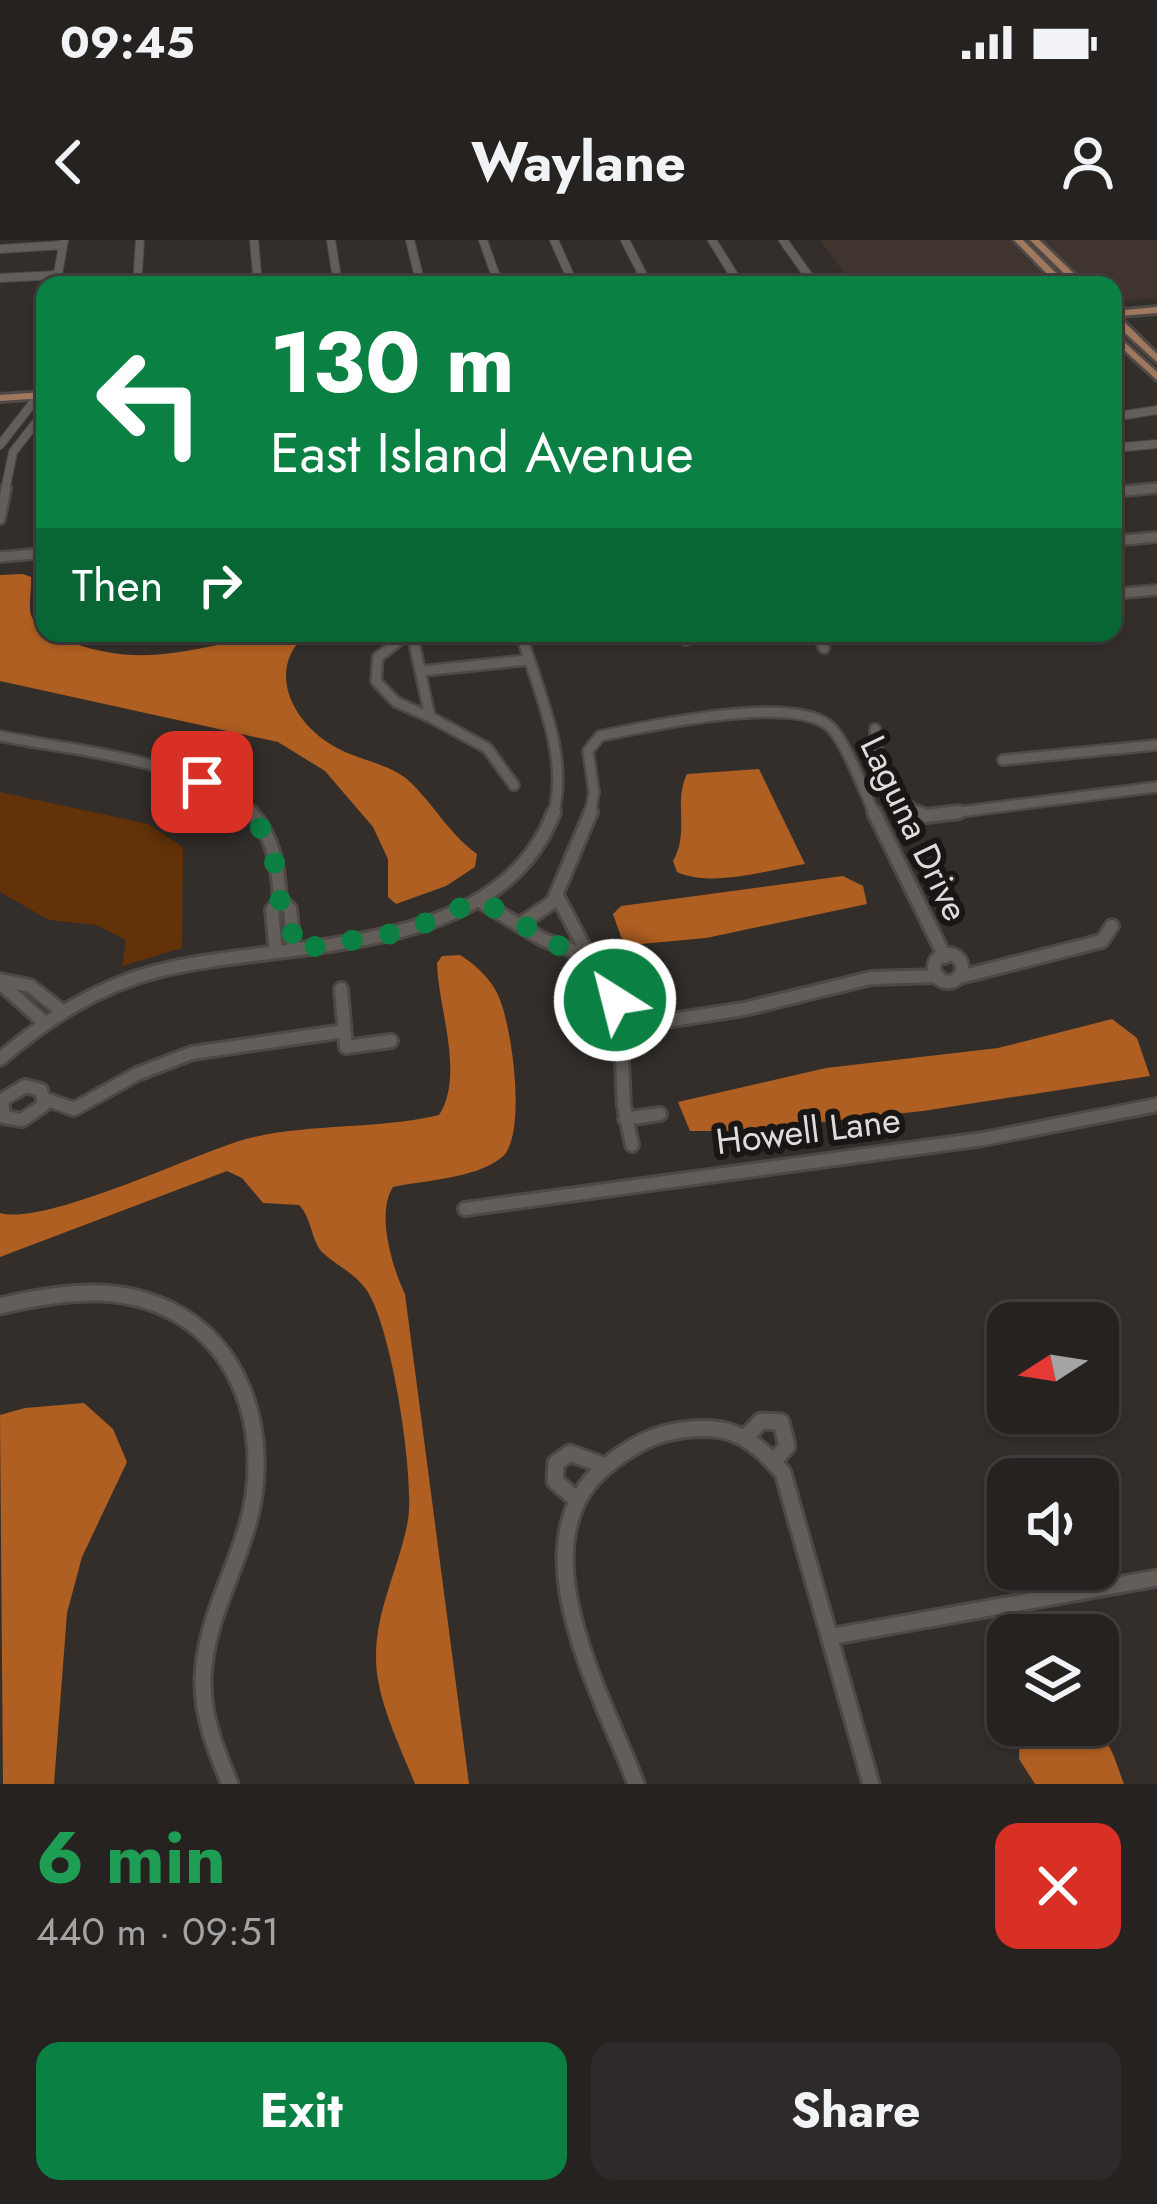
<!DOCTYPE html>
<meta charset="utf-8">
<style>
body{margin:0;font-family:Jost,sans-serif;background:#2e2a29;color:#f1f3f6;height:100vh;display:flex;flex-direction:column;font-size:45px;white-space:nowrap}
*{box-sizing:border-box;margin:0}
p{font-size:39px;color:#a4a4a5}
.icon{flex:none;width:66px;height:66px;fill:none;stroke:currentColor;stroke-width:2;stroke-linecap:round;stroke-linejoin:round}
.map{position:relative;height:1544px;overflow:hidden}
.side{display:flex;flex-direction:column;background:#262220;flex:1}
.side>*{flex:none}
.top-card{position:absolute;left:36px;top:36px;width:1086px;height:366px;border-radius:24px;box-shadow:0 3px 9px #0004,0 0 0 3px #423f3e;background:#0b8043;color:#fff;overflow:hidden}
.needle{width:78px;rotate:258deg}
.buttons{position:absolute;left:987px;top:1062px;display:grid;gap:24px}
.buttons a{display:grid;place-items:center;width:132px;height:132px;border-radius:24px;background:#262220;box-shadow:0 3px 9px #0004,0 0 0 3px #423f3e;font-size:60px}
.pin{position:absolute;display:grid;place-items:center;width:102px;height:102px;color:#fff;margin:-51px;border-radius:24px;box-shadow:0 6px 18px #0006}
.me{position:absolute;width:132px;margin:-66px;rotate:324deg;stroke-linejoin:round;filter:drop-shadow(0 0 9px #0008)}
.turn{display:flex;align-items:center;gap:42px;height:252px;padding:0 36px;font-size:54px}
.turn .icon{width:156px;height:156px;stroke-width:2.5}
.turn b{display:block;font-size:84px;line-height:102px}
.then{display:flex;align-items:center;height:114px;padding:0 36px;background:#0003;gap:24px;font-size:45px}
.round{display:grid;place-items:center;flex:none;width:126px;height:126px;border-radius:24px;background:#2e2a29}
.overview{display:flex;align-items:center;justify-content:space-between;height:204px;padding:0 36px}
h1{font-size:72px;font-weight:700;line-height:90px;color:#1e9e55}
.primary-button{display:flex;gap:24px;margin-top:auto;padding:24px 36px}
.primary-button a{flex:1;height:138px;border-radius:24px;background:#0b8043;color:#fff;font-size:48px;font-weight:700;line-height:138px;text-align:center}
.primary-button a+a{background:#2e2a29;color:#f1f3f6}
.status{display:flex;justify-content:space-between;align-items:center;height:84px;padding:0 60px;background:#262220;direction:ltr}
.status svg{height:33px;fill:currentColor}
header{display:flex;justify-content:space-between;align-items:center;height:156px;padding:0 36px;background:#262220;font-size:54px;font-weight:700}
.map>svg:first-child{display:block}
.built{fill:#40352e}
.green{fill:#643209}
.water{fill:#af5f21}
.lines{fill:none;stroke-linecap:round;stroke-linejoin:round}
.minor-far3-casing{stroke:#4e4946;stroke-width:10}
.minor-far2-casing{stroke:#4e4946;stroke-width:14}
.minor-far1-casing{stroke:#4e4946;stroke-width:18}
.minor-casing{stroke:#4e4946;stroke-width:21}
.major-casing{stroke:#4e4946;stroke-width:6}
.minor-far3{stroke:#645e5a;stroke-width:8}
.minor-far2{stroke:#645e5a;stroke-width:9}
.minor-far1{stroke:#645e5a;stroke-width:12}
.minor{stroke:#645e5a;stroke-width:15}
.major{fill:#a0785e;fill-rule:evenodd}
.route{stroke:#0b8043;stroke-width:21;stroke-dasharray:0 37.8}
.labels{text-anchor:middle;stroke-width:12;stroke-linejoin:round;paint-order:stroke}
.street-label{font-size:36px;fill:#dfdbd9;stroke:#191715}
</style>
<div class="status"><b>09:45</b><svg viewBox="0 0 49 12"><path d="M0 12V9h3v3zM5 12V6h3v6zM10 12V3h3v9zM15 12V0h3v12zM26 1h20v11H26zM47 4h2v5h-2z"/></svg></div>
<header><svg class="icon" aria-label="back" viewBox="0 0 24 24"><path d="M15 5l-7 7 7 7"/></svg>Waylane<svg class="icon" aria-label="person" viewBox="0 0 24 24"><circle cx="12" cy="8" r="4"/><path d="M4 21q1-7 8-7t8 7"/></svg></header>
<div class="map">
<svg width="1157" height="1544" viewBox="0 0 1157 1544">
<rect width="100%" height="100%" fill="#332e2a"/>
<path class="built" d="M 820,0 L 1009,0 L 1053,45 L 853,45 Z
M 1043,0 L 1157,0 L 1157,59 L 1113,60 L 1113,45 L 1088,45 Z"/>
<path class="green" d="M 0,552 L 148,584 L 183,607 L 182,708 L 122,726 L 126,700 L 97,685 L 49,680 L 0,652 Z"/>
<path class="water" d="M 23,334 L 31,337 C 32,348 28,365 31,375 C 35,388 48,392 58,397 C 156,440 216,393 307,393 C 263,432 295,488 341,510 C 361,520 391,525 408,540 C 434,564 448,593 477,614 L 475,627 L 446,646 L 396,664 L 388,657 L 388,619 L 373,587 L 325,531 L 278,502 L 0,441 L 0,335 Z
M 759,529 L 805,624 C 767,630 713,648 677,632 L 673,621 C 690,592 673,563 687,534 Z
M 843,636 L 863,646 L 867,664 L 706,698 L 630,705 L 621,697 L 613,674 L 621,666 Z
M 460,715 C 475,724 491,739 498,755 C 512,784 528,898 501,918 C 474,939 425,940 393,947 C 376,973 392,1027 405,1054 L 469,1544 L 415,1544 C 402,1511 384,1475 378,1440 C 368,1382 398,1335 408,1280 C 415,1237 391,1081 365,1048 C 354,1033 336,1025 323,1013 C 311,1001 312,978 299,965 L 263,963 L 242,938 L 227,931 L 0,1017 L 0,973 C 46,986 193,914 246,899 C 305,883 377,890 439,875 C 465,835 438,768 437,723 L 442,716 Z
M 1112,779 L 1137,798 L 1150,836 L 923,871 L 738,891 L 690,891 L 678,862 L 826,828 L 998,808 Z
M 84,1163 L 113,1189 L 127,1222 L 82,1317 L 67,1373 L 54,1544 L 3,1544 L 0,1175 L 25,1168 Z
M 1069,1485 C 1108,1485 1112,1512 1124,1544 L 1035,1544 L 1019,1519 L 1020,1496 Z"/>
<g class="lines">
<defs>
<path id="minor-far3" d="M 254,0 L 258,45
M 331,0 L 338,45
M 410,0 L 421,45
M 483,0 L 499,45
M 554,0 L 574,45
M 625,0 L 648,45
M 712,0 L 740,45
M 783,0 L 815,45
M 0,9 L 63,5
M 0,38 L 58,35
M 56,45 L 64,0
M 137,45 L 140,0
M 1113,177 L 1157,170
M 0,205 L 39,155 L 45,116
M 1113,208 L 1157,204
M 5,251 L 13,212 L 45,171
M 1128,251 L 1157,248"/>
<path id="minor-far2" d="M 1113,252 L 1157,248
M 0,279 L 6,248
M 1113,301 L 1157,297
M 0,317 L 45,313
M 1113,354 L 1157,350
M 410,393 L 378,417 L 376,441 L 396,462 L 430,477
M 412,393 L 430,477 L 487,508 L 514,545
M 521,393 C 537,449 570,516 553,575
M 683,393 L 686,400
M 817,393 L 824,408
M 422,431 L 528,420
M 875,489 C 875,523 892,560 923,575
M 0,496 C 85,513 186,518 255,575
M 1003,520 L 1157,505
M 590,575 L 594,552 L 588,511 L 600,496 C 649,486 789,455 828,485 C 845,498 865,554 875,575
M 935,575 L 1157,547"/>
<path id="minor-far1" d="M 251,572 C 274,597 278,627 280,660 L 272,670 L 276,712
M 874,572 L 945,717
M 916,572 L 926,576 L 959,572
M 556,654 L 620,774 L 624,866 L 632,905
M 280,660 L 290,669 L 294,710
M 478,660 L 542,699 L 584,715
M 522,683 L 553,662 L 591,572
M934 728a14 14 0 1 1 28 0a14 14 0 1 1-28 0Z
M 960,737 L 1102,701 L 1112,686
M 0,740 L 30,746 L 63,772
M 0,743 L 45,783
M 341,749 L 346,807 L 391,801
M 620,788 L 744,769 L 871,738 L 938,736
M 0,819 C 47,779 98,746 158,731 C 284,699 498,721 554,572
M 25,846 L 41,850 L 44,865 L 22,880 L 4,877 L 2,860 Z
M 45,859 L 74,869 L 137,834 L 192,813 L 344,791
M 625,879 L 660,874
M 465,969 L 983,899 L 1157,865"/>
<path id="minor" d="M 0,1066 C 33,1058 65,1052 99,1053 C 212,1057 268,1150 254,1255 C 245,1318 205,1373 203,1439 C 202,1476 216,1511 230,1544
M 747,1196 L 761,1181 L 781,1182 L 787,1206 L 775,1220
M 577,1260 L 555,1241 L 556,1223 L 570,1213 L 602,1225
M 829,1397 L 1157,1338
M 636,1544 C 605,1459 512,1302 606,1226 C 625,1211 646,1197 671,1192 C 723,1182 749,1192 783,1233 L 871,1544"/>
<path id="major" d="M 1014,0 L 1023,0 L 1068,45 L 1058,45 Z
M 1030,0 L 1039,0 L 1086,45 L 1076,45 Z
M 1157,67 L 1157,73 L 1118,76 L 1157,114 L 1157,122 L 1113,82 L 1113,71 Z
M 1113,92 L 1157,132 L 1157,140 L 1113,100 Z
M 45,152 L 45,158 L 0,161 L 0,155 Z"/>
</defs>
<use href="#minor-far3" class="minor-far3-casing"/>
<use href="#minor-far2" class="minor-far2-casing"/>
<use href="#minor-far1" class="minor-far1-casing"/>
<use href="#minor" class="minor-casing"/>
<use href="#major" class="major-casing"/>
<use href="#minor-far3" class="minor-far3"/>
<use href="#minor-far2" class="minor-far2"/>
<use href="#minor-far1" class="minor-far1"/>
<use href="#minor" class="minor"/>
<use href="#major" class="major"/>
</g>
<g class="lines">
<path class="route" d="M 202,542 C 258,565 276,602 280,660 L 290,669 L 294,710 L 407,691 L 478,660 L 522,682 L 536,696 L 590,719 L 615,760"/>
</g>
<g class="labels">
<g class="street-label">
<text transform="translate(915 588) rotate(64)" y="13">Laguna Drive</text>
<text transform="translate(808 890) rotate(-7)" y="13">Howell Lane</text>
</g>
</g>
</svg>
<div class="buttons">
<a><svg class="needle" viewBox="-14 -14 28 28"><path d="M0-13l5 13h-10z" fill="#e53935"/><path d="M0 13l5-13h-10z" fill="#a4a4a5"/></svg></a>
<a><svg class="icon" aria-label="sound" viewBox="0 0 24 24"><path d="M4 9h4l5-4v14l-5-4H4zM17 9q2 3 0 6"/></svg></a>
<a><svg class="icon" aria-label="layers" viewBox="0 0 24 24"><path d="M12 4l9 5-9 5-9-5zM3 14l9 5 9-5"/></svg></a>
</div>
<div class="pin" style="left:202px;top:542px;background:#d93025"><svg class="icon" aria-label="arrive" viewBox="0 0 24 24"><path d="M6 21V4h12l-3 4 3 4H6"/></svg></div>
<svg class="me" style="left:615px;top:760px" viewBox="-20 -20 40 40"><circle r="17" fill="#0b8043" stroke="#fff" stroke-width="3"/><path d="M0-11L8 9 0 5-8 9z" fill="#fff"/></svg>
<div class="top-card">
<div class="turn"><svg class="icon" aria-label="left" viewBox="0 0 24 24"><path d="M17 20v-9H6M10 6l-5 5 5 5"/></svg><div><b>130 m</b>East Island Avenue</div></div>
<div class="then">Then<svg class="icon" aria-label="right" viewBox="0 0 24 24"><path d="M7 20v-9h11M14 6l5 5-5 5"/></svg></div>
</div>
</div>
<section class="side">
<div class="overview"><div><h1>6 min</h1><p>440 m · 09:51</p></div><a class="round" style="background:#d93025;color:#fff"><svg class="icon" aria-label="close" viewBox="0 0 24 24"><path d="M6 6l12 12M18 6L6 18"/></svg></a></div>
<div class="primary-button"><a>Exit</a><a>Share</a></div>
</section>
